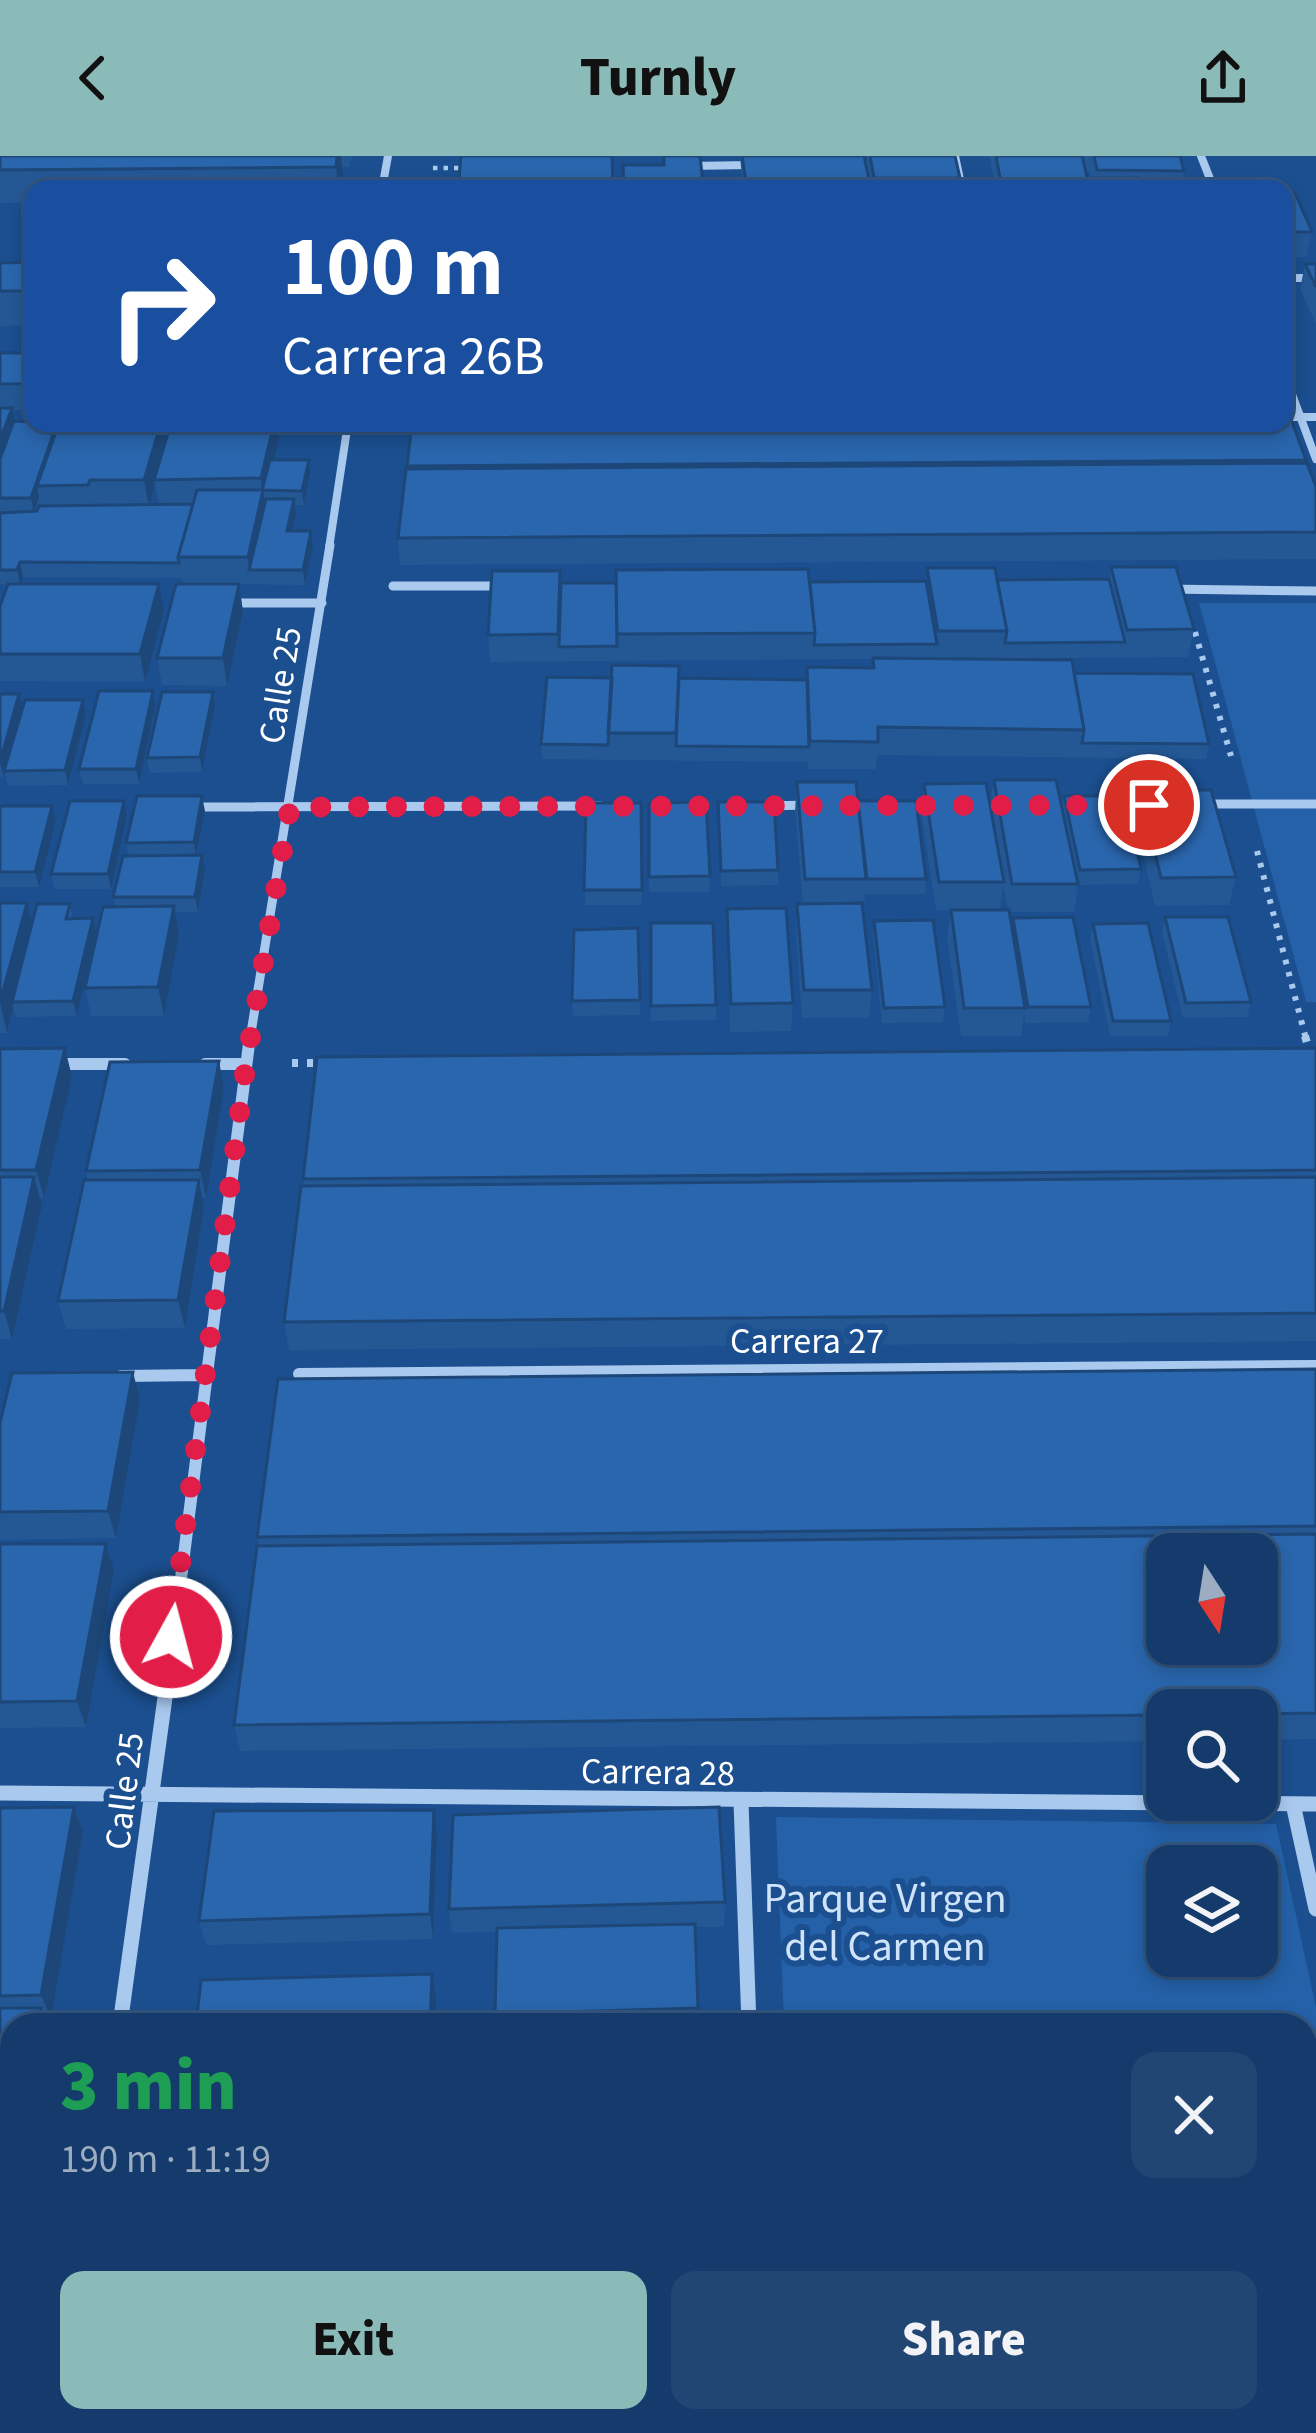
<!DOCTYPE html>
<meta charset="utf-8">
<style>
body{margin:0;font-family:"Source Sans 3",sans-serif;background:#214673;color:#f1f3f6;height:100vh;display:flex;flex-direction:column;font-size:45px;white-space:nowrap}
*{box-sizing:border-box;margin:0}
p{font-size:39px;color:#9dadc1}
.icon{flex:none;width:66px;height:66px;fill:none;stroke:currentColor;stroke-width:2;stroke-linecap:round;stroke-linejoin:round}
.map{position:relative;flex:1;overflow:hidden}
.sheet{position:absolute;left:0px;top:1857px;width:1317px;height:420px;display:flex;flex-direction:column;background:#143b6b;border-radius:36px 36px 0 0;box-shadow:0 6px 18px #0003,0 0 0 3px #33557e}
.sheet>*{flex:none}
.hud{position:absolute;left:24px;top:24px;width:1269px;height:252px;border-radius:24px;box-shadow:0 6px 18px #0003,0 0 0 3px #33557e;background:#1a4fa0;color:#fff;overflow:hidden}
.needle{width:78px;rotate:168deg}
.buttons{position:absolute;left:1146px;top:1377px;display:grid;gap:24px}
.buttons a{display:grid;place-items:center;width:132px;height:132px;border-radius:24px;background:#143b6b;box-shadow:0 6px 18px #0003,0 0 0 3px #33557e;font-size:60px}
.pin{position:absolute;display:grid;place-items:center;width:102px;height:102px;color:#fff;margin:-51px;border:6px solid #fff;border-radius:50%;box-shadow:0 3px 12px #0007}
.me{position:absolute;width:132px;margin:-66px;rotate:7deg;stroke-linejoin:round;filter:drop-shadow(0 0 9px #0008)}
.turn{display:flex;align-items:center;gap:42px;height:252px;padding:0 60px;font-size:54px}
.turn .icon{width:156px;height:156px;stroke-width:2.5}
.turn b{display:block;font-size:84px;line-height:102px}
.round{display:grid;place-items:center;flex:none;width:126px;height:126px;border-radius:24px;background:#214673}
.summary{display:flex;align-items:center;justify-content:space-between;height:204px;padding:0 60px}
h1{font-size:72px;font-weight:800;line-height:90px;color:#1e9e55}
.action{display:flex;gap:24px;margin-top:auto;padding:24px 60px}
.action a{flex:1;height:138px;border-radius:24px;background:#8bbbb9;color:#111;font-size:48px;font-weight:800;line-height:138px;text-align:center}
.action a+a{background:#214673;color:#f1f3f6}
header{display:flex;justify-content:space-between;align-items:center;height:156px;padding:0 60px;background:#8bbbb9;color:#111;font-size:54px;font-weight:800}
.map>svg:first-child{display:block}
.green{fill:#2461a8;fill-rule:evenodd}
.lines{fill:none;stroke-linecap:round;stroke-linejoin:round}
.path-far3{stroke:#a9c9ee;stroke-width:4.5;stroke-dasharray:4.5 6;stroke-linecap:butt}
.path-far2{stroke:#a9c9ee;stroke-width:6;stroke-dasharray:4.5 8;stroke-linecap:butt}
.path-far1{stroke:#a9c9ee;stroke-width:8;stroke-dasharray:6 9;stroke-linecap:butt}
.path{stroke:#a9c9ee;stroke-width:9;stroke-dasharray:8 12;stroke-linecap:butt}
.minor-far3{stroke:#a9c9ee;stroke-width:8}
.minor-far2{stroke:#a9c9ee;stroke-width:9}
.minor-far1{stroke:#a9c9ee;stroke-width:12}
.minor{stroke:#a9c9ee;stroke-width:15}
.wall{fill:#245895;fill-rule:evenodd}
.shaded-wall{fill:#1d4779}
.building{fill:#2a66ad;stroke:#1d4779;stroke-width:3;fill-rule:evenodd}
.route{stroke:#e11d48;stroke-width:21;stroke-dasharray:0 37.8}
.labels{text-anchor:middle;stroke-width:12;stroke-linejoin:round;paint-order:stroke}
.street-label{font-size:36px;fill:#fff;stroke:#1b4f8f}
.near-park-label{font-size:42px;fill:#cfe3fa;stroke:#1b4f8f}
</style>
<header><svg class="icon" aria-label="back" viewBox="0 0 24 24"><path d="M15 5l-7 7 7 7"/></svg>Turnly<svg class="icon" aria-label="share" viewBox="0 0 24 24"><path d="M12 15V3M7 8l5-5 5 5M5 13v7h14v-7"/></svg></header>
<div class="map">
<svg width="1316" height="2277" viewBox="0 0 1316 2277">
<rect width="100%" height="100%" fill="#1b4f8f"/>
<path class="green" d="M 1199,447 L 1316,447 L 1316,846 L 1306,846 Z
M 776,1661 L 1276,1668 L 1316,1851 L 1316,1954 L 1305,1954 L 1305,1869 L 784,1869 ZM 1167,1710 L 1257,1710 L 1257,1800 L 1167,1800 Z"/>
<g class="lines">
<path class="path-far3" d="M 433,12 L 462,12"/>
<path class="path-far2" d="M 1195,476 L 1231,600
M 1257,695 L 1306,883"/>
<path class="path-far1" d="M 1305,880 L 1310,897
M 292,907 L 324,907"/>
<path class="path" d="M 1305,1963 L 1316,1963
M 77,2265 L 84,2277"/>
<path class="minor-far3" d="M 955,0 L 962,33
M 1201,0 L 1214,33
M 688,10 L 752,9
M 382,33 L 388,0
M 1284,122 L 1316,122
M 1284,217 L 1316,303
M 1284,261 L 1316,261
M 329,392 L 348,267"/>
<path class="minor-far2" d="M 393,430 L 505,430
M 1167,433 L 1316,435
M 228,447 L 322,447
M 1203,648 L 1316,648
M 759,650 L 811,649
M 189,651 L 601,650
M 250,883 L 330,389"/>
<path class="minor-far1" d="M 55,908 L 125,908
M 205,908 L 246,908
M 299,1218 L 1316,1210
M 121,1220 L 203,1219
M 171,1501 L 250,880"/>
<path class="minor" d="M 0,1637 L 1316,1648
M 741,1646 L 749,1869
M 1293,1648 L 1316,1753
M 120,1869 L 171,1498
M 0,2241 L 12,2241
M 762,2265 L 763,2277"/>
</g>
<path class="wall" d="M 0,0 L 352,0 L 349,11 L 342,11 L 340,33 L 33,33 L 33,47 L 0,47 Z
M 740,0 L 864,0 L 867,11 L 867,0 L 955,0 L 960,22 L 959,33 L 743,33 Z
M 981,0 L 1180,0 L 1184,15 L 1181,33 L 1091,33 L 1090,16 L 1086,16 L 1090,33 L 995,33 L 990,1 Z
M 1284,37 L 1312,76 L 1306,101 L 1284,101 Z
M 33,106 L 33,169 L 0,170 L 0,107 Z
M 1305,108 L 1316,108 L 1316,168 L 1300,133 Z
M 0,197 L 33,197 L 33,254 L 12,254 L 14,265 L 280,278 L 275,304 L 310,318 L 304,349 L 294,349 L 296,358 L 292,375 L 313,390 L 305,429 L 230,428 L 239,428 L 243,456 L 227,530 L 162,529 L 157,502 L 183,428 L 182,422 L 23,421 L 20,428 L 159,428 L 164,455 L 145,526 L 0,525 L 0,441 L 1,447 L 8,429 L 0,428 ZM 155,328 L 159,348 L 149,348 Z
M 412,267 L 1306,304 L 1306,307 L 1316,331 L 1316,403 L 400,409 L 398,382 Z
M 1111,411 L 1194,473 L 1188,501 L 947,503 L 1074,517 L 1209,588 L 1206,603 L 877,599 L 876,613 L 808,613 L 808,602 L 808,606 L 542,603 L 541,588 L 679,522 L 807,524 L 807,511 L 872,512 L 873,503 L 490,506 L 488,479 L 561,427 L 926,425 L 927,412 L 997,424 L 1109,423 Z
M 0,538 L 23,552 L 83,544 L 86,559 L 68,629 L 8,630 L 5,618 L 4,621 L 0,621 Z
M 155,550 L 139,628 L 83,628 L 79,613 Z
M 215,550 L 202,616 L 150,617 L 147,602 Z
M 994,624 L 1062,652 L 1064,640 L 1141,713 L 1138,728 L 1078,729 L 1074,756 L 1010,756 L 1012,770 L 1013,762 L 1091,851 L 1088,866 L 1026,867 L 1024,858 L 1021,880 L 961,880 L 947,782 L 951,754 L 1008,754 L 1003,729 L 1000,754 L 936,754 L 921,656 L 924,628 L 990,650 Z
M 797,626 L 858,645 L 926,723 L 925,738 L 866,738 L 865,736 L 864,751 L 862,751 L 872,834 L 869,862 L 802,862 L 796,776 L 797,748 L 803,748 L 795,654 Z
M 1140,634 L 1236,721 L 1229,749 L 1155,750 L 1135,662 Z
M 124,645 L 127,659 L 111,733 L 55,733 L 51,718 Z
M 718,646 L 778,714 L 778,729 L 721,730 Z
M 586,647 L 641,647 L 642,749 L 585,749 Z
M 649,647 L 710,720 L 709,736 L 649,736 Z
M 0,650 L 56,664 L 39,731 L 0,731 Z
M 205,655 L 197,699 L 205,714 L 198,756 L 175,756 L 179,779 L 164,860 L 91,860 L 85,832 L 115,751 L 113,741 L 129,700 L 126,687 Z
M 0,747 L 27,747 L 32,768 L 70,748 L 73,762 L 96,777 L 77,860 L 16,861 L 13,852 L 7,877 L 0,877 Z
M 727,753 L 793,847 L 791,875 L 730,876 Z
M 1165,761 L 1251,846 L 1247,861 L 1183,862 L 1162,776 Z
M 874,765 L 945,851 L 943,866 L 882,867 L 873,780 Z
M 651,767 L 716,849 L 716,864 L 651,865 Z
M 1093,768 L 1171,865 L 1168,880 L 1110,880 L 1090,783 Z
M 638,772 L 640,859 L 573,860 L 572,845 Z
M 1316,892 L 1316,1185 L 289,1194 L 284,1166 L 304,1030 L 303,1023 Z
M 0,893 L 72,921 L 44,1042 L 40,1042 L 42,1049 L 12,1183 L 0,1183 Z
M 224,933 L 206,1042 L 202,1042 L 204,1052 L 185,1172 L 66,1173 L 58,1145 L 88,1024 L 86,1015 Z
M 1316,1213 L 1316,1583 L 1257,1584 L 1257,1554 L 1167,1554 L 1167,1585 L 240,1595 L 234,1569 L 259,1390 L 257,1381 Z
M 140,1244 L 116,1382 L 0,1384 L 0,1267 Z
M 0,1388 L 106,1388 L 114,1414 L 86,1571 L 0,1572 Z
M 74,1651 L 83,1676 L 51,1863 L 46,1863 L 48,1869 L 12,1869 L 12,2088 L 0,2088 L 0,1652 Z
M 437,1679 L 433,1783 L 206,1789 L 199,1765 Z
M 725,1746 L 724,1771 L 695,1771 L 698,1869 L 496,1869 L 496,1776 L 452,1777 L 449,1753 Z
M 1316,2000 L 1316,2141 L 1305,2141 L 1305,2001 Z
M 1305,2143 L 1316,2143 L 1316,2277 L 1146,2277 L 1150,2268 L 1170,2268 L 1169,2265 L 1305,2265 Z
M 163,2265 L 423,2265 L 423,2276 L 371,2277 L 169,2277 Z
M 461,2265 L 741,2265 L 740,2276 L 713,2277 L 463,2277 Z
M 831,2265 L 1075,2265 L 1074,2269 L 832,2276 Z"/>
<path class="shaded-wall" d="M 337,0 L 341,0 L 343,17 L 340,33 L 338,33 L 336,11 Z
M 12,252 L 17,279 L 0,326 L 0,284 Z
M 57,267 L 37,330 L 39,341 L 34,357 L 31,342 Z
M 161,267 L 168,267 L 170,278 L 154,324 L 155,328 L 149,351 L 144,324 Z
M 274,267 L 279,267 L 280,278 L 268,334 L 263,334 L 267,361 L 249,414 L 248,401 L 262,334 L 261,322 Z
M 309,304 L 310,318 L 304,349 L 302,335 Z
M 294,343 L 296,358 L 289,389 L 287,375 Z
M 311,375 L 313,390 L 305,429 L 303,414 Z
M 20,406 L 23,421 L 20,429 L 17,414 Z
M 159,428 L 164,455 L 145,526 L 140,498 Z
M 239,428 L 243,456 L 227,530 L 223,502 Z
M 153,535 L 155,550 L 139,628 L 136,613 Z
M 213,536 L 215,550 L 202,616 L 200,601 Z
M 19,538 L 23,553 L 4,621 L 0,606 Z
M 83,544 L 86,559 L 68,629 L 65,614 Z
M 202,640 L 205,655 L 196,701 L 194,686 Z
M 124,645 L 127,659 L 111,733 L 108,718 Z
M 52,650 L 56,664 L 39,731 L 35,716 Z
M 202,699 L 205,714 L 198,756 L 195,741 Z
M 27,747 L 34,775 L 12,846 L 13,852 L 7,877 L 0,846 Z
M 174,750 L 179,779 L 164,860 L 158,831 Z
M 93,762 L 96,777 L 77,860 L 73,845 Z
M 65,892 L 72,921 L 44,1042 L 36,1014 Z
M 219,905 L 224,933 L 206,1042 L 200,1014 Z
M 34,1021 L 42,1049 L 12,1183 L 4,1155 Z
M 199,1024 L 204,1052 L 185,1172 L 178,1144 Z
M 133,1216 L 140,1244 L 116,1382 L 108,1355 Z
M 106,1388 L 114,1414 L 86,1571 L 77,1545 Z
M 74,1651 L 83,1676 L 51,1863 L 41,1839 Z
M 434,1654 L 437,1679 L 433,1783 L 430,1758 Z
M 432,1818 L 436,1842 L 435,1869 L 430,1869 Z
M 41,1852 L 48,1869 L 38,1869 Z
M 12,2011 L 12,2086 L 2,2067 Z"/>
<path class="building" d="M 0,0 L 337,0 L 336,11 L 0,14 Z
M 461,0 L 612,0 L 613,33 L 458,33 Z
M 664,0 L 700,0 L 703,27 L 741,26 L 742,33 L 624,33 L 623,9 L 664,9 Z
M 742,0 L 864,0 L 871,33 L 747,33 Z
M 870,0 L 955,0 L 960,22 L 874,22 Z
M 996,0 L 1082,0 L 1090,33 L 1002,33 Z
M 1094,0 L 1180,0 L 1184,15 L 1097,14 Z
M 1093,22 L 1139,22 L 1142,33 L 1095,33 Z
M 922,24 L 924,33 L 884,33 L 882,25 Z
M 1284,37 L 1295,37 L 1312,76 L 1284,76 Z
M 33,106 L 33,135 L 0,135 L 0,107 Z
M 1305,108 L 1316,108 L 1316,131 Z
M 0,197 L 33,197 L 33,228 L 0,228 Z
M 1284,244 L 1306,304 L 407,310 L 412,267 L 1284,267 Z
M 0,252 L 12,252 L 0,284 Z
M 14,265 L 57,267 L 31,342 L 0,342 L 0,303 Z
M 59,267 L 161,267 L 144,324 L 90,324 L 88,329 L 37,330 Z
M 171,267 L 274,267 L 261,322 L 154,324 Z
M 270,304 L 309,304 L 302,335 L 262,334 Z
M 1307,307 L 1316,331 L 1316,376 L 398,382 L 406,313 Z
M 197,334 L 263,334 L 248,401 L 178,401 Z
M 266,343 L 294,343 L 287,375 L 311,375 L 303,414 L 249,414 Z
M 193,348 L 178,401 L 179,407 L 20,406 L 17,414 L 0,414 L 0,357 L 37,355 L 39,350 Z
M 1111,411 L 1176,411 L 1194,473 L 1127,474 Z
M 927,412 L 995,412 L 1007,475 L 938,475 Z
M 808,413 L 815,477 L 617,478 L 616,414 Z
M 492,415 L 560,415 L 558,478 L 488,479 Z
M 1109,423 L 1125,486 L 1005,487 L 1007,475 L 997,424 Z
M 926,425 L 937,488 L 814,489 L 815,477 L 810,426 Z
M 561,427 L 616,427 L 617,490 L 559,491 Z
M 8,428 L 159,428 L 140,498 L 0,498 L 0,450 Z
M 176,428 L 239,428 L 223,502 L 157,502 Z
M 873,502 L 1072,504 L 1084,574 L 878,571 L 878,586 L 810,585 L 807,511 L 874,512 Z
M 612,509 L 679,510 L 676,577 L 608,577 Z
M 1074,517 L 1193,518 L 1209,588 L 1082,587 L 1084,574 Z
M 547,521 L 612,522 L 608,589 L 541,588 Z
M 679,522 L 807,524 L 809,591 L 676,590 Z
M 99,535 L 153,535 L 136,613 L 79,613 Z
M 162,536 L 213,536 L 200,601 L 147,602 Z
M 0,538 L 19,538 L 0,606 Z
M 25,544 L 83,544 L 65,614 L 4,615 Z
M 994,624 L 1056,624 L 1078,728 L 1012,728 Z
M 797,626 L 856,626 L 866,723 L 805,723 Z
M 986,627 L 1004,726 L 939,726 L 924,628 Z
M 1140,634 L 1211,634 L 1236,721 L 1161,722 Z
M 137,640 L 202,640 L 194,686 L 126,687 Z
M 1064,640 L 1125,640 L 1141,713 L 1080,714 Z
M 70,645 L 124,645 L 108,718 L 51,718 Z
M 858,645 L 916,645 L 926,723 L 867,723 Z
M 706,646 L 710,720 L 649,721 L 649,647 Z
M 718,646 L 774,646 L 778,714 L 721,715 Z
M 586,647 L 641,647 L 642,734 L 584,734 Z
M 0,650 L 52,650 L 35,716 L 0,716 Z
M 202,699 L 195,741 L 113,741 L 123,700 Z
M 0,747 L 27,747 L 0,846 Z
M 862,747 L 872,834 L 804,834 L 797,748 Z
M 37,748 L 70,748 L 66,763 L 93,762 L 73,845 L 12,846 Z
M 174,750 L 158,831 L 85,832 L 103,751 Z
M 786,752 L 793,847 L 731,848 L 727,753 Z
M 951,754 L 1009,754 L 1025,852 L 964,852 Z
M 1073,761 L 1091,851 L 1028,851 L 1013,762 Z
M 1165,761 L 1228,761 L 1251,846 L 1186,847 Z
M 933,764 L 945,851 L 884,852 L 874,765 Z
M 651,767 L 713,767 L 716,849 L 651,850 Z
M 1148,767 L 1171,865 L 1113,865 L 1093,768 Z
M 638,772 L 640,844 L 572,845 L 574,774 Z
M 65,892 L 36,1014 L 0,1014 L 0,893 Z
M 1316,892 L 1316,1014 L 303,1023 L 317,901 Z
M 219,905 L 200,1014 L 86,1015 L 110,906 Z
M 0,1021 L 34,1021 L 4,1155 L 0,1155 Z
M 1316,1021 L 1316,1157 L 284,1166 L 301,1030 Z
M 84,1024 L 199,1024 L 178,1144 L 58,1145 Z
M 1316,1213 L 1316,1370 L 257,1381 L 278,1223 Z
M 133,1216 L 108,1355 L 0,1356 L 0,1267 L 12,1217 Z
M 1316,1378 L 1316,1557 L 1257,1558 L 1257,1554 L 1167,1554 L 1167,1559 L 234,1569 L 257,1390 ZM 1167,1398 L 1257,1398 L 1257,1488 L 1167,1488 Z
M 0,1388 L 106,1388 L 77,1545 L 0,1546 Z
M 74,1651 L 41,1839 L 0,1840 L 0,1652 Z
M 719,1651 L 725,1746 L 449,1753 L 453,1659 Z
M 434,1654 L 430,1758 L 199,1765 L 214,1655 Z
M 695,1768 L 698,1852 L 495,1858 L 497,1772 Z
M 432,1818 L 430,1869 L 196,1869 L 201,1824 Z
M 0,1852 L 41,1852 L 38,1869 L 12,1869 L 12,2011 L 2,2067 L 0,2067 Z
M 1316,2000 L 1316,2121 L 1305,2121 L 1305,2001 Z
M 1305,2143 L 1316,2143 L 1316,2246 L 1305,2247 Z
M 1316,2263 L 1316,2277 L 1152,2277 L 1150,2268 Z"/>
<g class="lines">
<path class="route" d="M 171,1481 L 246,908 L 290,651 L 1149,649"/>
</g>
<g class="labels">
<g class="street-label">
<text transform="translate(279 529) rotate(-81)" y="13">Calle 25</text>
<text x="807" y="1197">Carrera 27</text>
<text transform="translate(658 1615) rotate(1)" y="13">Carrera 28</text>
<text transform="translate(123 1635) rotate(-83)" y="13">Calle 25</text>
</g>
<g class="near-park-label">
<text x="885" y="1756">Parque Virgen<tspan x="885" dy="48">del Carmen</tspan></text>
</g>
</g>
</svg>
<div class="buttons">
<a><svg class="needle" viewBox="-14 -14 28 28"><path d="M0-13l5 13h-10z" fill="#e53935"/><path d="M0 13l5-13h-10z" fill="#9dadc1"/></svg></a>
<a><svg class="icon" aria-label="search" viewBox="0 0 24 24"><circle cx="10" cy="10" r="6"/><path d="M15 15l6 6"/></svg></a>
<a><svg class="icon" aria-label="layers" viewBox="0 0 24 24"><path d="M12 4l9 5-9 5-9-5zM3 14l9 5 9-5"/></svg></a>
</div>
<div class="pin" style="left:1149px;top:649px;background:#d93025"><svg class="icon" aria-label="arrive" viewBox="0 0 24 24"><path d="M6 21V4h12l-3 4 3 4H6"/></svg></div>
<svg class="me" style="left:171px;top:1481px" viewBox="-20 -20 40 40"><circle r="17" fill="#e11d48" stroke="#fff" stroke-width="3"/><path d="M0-11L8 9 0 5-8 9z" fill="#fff"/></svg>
<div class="hud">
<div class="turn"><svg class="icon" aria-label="right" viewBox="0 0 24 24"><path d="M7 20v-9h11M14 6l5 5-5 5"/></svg><div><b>100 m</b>Carrera 26B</div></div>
</div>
<section class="sheet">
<div class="summary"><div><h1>3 min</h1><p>190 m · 11:19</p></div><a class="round"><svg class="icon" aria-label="close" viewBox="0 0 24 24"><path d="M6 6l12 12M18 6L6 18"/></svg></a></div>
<div class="action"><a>Exit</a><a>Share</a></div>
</section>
</div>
